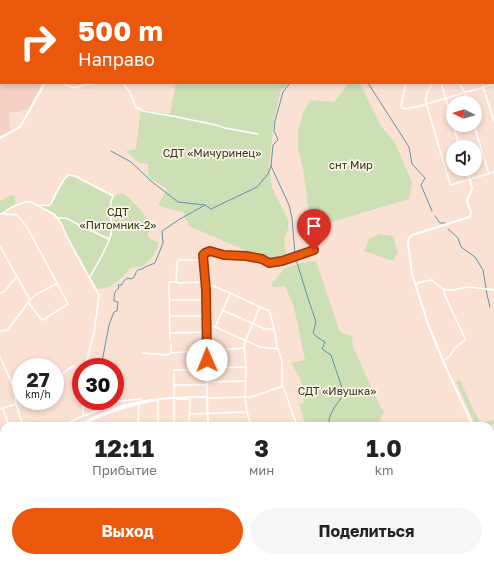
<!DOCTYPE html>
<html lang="ru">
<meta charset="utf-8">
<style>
body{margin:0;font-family:"Golos Text",sans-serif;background:#f6f6f6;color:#222;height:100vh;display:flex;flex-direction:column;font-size:15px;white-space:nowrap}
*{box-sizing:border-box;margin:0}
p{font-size:13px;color:#767676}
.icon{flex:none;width:22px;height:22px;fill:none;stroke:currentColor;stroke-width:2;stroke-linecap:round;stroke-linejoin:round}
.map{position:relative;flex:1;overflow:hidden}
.details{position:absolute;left:0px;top:422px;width:494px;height:140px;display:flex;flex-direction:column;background:#fff;border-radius:12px 12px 0 0;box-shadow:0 2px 6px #0003}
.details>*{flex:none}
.guide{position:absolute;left:0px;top:0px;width:494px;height:84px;box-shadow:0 2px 6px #0003;background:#ea580c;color:#fff;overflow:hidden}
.needle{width:26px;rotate:275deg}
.fabs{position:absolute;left:446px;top:96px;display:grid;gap:8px}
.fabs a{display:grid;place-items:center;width:36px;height:36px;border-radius:50%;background:#fff;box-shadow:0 2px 6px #0003;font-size:20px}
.speed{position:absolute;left:12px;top:358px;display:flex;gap:8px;font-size:20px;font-weight:700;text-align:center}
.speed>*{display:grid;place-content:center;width:52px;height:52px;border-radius:50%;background:#fff;box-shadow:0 2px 6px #0003;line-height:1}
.speed small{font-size:10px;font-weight:400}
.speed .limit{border:6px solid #d22;background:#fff;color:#111}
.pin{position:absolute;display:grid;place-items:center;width:34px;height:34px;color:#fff;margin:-41px -17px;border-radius:50% 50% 50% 0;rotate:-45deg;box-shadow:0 0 4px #0007}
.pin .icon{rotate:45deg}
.me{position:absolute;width:44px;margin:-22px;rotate:359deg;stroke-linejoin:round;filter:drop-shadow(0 0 3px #0008)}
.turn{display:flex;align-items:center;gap:14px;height:84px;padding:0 12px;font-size:18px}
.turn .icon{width:52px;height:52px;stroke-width:2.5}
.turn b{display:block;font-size:28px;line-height:34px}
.eta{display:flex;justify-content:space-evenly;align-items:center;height:68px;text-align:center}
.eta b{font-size:24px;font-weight:700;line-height:28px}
.action{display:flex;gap:8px;margin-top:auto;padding:8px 12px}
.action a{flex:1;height:46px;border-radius:24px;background:#ea580c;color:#fff;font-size:16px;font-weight:700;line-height:46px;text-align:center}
.action a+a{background:#f6f6f6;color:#222}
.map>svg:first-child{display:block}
.built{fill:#f3d2c3}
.green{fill:#ccdfb5}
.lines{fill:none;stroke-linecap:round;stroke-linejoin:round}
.stream{stroke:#6093ac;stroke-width:1}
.minor{stroke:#fff;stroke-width:1.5}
.tertiary{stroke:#fff;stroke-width:2}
.route-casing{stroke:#983908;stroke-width:10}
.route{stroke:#ea580c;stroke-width:7}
.labels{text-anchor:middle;stroke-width:3.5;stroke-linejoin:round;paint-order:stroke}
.park-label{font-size:11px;fill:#293b08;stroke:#fcf1ec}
</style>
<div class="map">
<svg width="494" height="562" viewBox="0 0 494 562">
<rect width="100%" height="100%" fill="#fbe1d4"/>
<path class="built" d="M 0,0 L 87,0 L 87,1 L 1,1 L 1,83 L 42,83 L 28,110 L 21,110 L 21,112 L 9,112 L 10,131 L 2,135 L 0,135 Z"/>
<path class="green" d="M 176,83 L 288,83 L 280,92 L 274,121 L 269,166 L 272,188 L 288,219 L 288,229 L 284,239 L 287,258 L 281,260 L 269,262 L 240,248 L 189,226 L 183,212 L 158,206 L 167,189 L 148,177 L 148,164 L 139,163 L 126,151 L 136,149 L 141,109 L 144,110 L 170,114 Z
M 349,83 L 360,83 L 381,126 L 394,141 L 412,182 L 409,199 L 311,228 L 303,169 L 298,148 L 298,132 L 303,113 L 310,100 L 334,102 Z
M 68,176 L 75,176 L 113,197 C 115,195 119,193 121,193 C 127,192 149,221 154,226 L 148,233 L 148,236 L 150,239 L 159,243 C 156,254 146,270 133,267 C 129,269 127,272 123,276 C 117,283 107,289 97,289 L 66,234 L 58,217 L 54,214 L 41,207 L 42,206 L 47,206 L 51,204 L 64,181 Z
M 11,195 L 15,196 L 15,205 L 0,213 L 0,201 Z
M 379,234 L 393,236 C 396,241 394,246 398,252 L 393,261 L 364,251 L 369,239 Z
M 316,261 L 340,332 L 352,336 L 353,347 L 381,408 L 384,412 L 377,426 L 306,426 L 299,404 L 304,403 L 301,380 L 291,363 L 305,360 L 294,307 L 285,286 L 274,287 L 271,285 L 285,268 L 306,262 Z
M 459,380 L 460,380 L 472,407 L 479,420 L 479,424 L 494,420 L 494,424 L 487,426 L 476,426 L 456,382 Z"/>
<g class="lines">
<path class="stream" d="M 351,0 L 351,1
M 326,1 L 326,0
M 290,83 L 283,92 L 275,121 L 274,131 L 277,137 L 278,140 L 273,145 L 271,166 L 289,205 L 292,218 L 295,254
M 368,83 L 409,147 L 412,164 L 425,178 L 421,185 L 432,211
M 111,151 L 131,162 L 151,181 L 178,202 L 205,205
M 435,216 L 440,223 L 445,223
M 448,229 L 458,238 L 461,247 L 475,257 L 483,270 L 486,288
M 296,259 L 306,292 L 316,322 L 313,333 L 317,337 L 325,342 L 322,349 L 331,355 L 344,394 C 338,403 327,414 329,426
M 486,290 L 490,307
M 101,367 L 109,325 L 114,312 L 117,311 L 118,302 L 114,301 C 114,295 114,291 119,288 L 118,285 L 122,285 C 122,282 126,279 128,278 L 131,279 L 134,277 C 137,272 135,270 142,269 L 145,267 L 155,263 L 163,243 L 162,231 L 180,219 L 205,205 L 211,209 L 257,187 L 268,174 L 271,166
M 98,401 L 98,407
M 135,558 L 140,562
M 370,558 L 371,562"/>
<path class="minor" d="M 160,0 L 163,1
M 441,1 L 441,0
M 493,63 L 494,64
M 63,83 L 68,86 L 75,88 L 83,85 L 100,83
M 123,83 L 130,93 L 136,107 L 143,111 L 177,117 L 216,125 L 225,128 L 258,134
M 406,83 L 401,106 L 404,109 L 416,107 L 494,84
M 433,83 C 428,89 425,95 426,103 L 450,184 L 451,185 L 494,172
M 441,83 L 453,123
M 459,83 L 464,91 L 468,103
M 482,83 L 494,122
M 453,125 L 460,147
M 474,125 L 489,174
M 466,169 L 470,180
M 40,206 L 43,205 L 48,206 L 51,204 C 54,198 63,177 69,175 C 71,175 73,176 75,176 L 113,196 C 107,208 113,221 111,234 C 109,245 96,266 90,277
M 0,214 L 4,213 L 7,210 L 14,206 L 25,202 L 31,202 L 54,214 L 62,225 L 66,235 L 99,295 L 94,333 L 85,367
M 4,214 L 17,215 L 27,227 L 68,304 L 43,320 L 41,319 L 28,302
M 57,218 L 66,218 L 79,225 L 109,239
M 0,246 L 30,300
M 176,282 L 177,263 L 178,260 L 195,260 L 203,261
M 415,285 L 420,282 L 432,280 L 441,288 L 446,290 L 453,290 L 468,287 L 494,290
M 0,293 L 4,292 L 16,277
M 170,300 L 206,300
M 222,310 L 265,329 L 274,329
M 170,316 L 206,316
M 206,325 L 215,327 L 260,347 L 278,349 L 282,361 L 282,385
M 215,327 L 230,294
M 0,331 L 7,330 L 10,327 L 30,300 L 37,294 L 56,284
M 170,333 L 206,332
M 170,339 L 169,282 C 174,281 176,283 181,283 C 188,283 196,281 203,283 C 226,289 247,302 269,311 L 270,312 L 276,338 L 277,349
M 171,344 L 171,353
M 142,353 L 168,355 L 171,353 L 244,348
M 0,357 L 15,390 L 16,404 L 23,426
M 443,361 L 449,357 L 454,349 L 465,340 L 465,338 L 454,315 L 444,293 L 444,289
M 207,368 L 245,367
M 174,370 L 206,370
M 55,378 C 63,376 66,369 74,366
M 207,382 L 245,381
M 174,385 L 207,385
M 16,393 L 21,392
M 174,397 L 174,374
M 209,398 L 207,397 L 206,290 L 203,255 C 210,248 217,255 226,255 C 237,256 248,256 259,259 C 263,260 267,263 271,263 C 285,262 302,254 315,250
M 209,398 L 251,397 L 283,386 L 297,426
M 174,399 L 174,426
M 158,400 L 158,426
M 0,409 L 16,404
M 3,409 L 9,426
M 190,414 L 247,412
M 83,415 L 83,401
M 65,426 C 75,417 87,415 99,410 C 104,407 109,403 116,402 C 124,400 133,400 141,399
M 138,426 L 139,404
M 189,426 L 190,399
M 251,426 L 247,412 L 245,398 L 246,367 L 244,344 L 260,307
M 0,468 L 4,480
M 0,506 L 4,505
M 0,532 L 4,543
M 9,558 L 10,562
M 175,558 L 178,562
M 209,558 L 211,562
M 265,558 L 267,562
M 289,558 L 291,562
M 310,558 L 311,562
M 393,558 L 399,562
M 23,562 L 25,558
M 192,562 L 198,558
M 256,562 L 261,558
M 332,562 L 336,561 L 335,558"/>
<path class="tertiary" d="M 89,1 L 89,0
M 0,138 L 20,127 L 45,83
M 470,180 L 472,189 L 467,201 L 471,212 L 470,217 L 412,235 L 409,238 L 408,242 L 412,274 L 428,324 L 443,361 L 473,426
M 177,399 L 187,399
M 78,426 C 121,400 158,397 207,397 L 208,426
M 81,426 C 105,412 129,405 157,400
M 0,461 L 4,460
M 243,558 L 245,562
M 486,558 L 491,562"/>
</g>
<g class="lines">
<defs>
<path id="route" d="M 207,360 L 206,290 L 203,255 L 205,253 L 210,251 L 224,255 L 246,256 L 262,259 L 269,263 L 282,261 L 314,250"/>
</defs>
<use href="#route" class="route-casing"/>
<use href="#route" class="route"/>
</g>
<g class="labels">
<g class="park-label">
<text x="212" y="157">СДТ «Мичуринец»</text>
<text x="351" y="169">снт Мир</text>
<text x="118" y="216">СДТ<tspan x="118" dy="13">«Питомник-2»</tspan></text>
<text x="337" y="395">СДТ «Ивушка»</text>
</g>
</g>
</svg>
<div class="fabs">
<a><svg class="needle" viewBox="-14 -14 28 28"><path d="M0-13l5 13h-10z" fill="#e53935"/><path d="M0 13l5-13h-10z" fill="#767676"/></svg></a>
<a><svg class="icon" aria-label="sound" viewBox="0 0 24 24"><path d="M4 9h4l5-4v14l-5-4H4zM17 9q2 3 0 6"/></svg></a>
</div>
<div class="speed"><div>27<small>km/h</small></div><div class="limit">30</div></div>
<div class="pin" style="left:314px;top:250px;background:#d93025"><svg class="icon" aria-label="arrive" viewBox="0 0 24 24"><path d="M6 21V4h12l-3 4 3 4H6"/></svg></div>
<svg class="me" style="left:207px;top:360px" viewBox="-20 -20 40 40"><circle r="19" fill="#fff"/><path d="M0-13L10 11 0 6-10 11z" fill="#ea580c"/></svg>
<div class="guide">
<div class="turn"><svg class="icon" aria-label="right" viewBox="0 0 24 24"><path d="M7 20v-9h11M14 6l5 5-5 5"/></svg><div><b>500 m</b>Направо</div></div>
</div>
<section class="details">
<div class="eta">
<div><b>12:11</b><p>Прибытие</p></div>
<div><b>3</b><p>мин</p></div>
<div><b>1.0</b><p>km</p></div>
</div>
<div class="action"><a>Выход</a><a>Поделиться</a></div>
</section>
</div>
